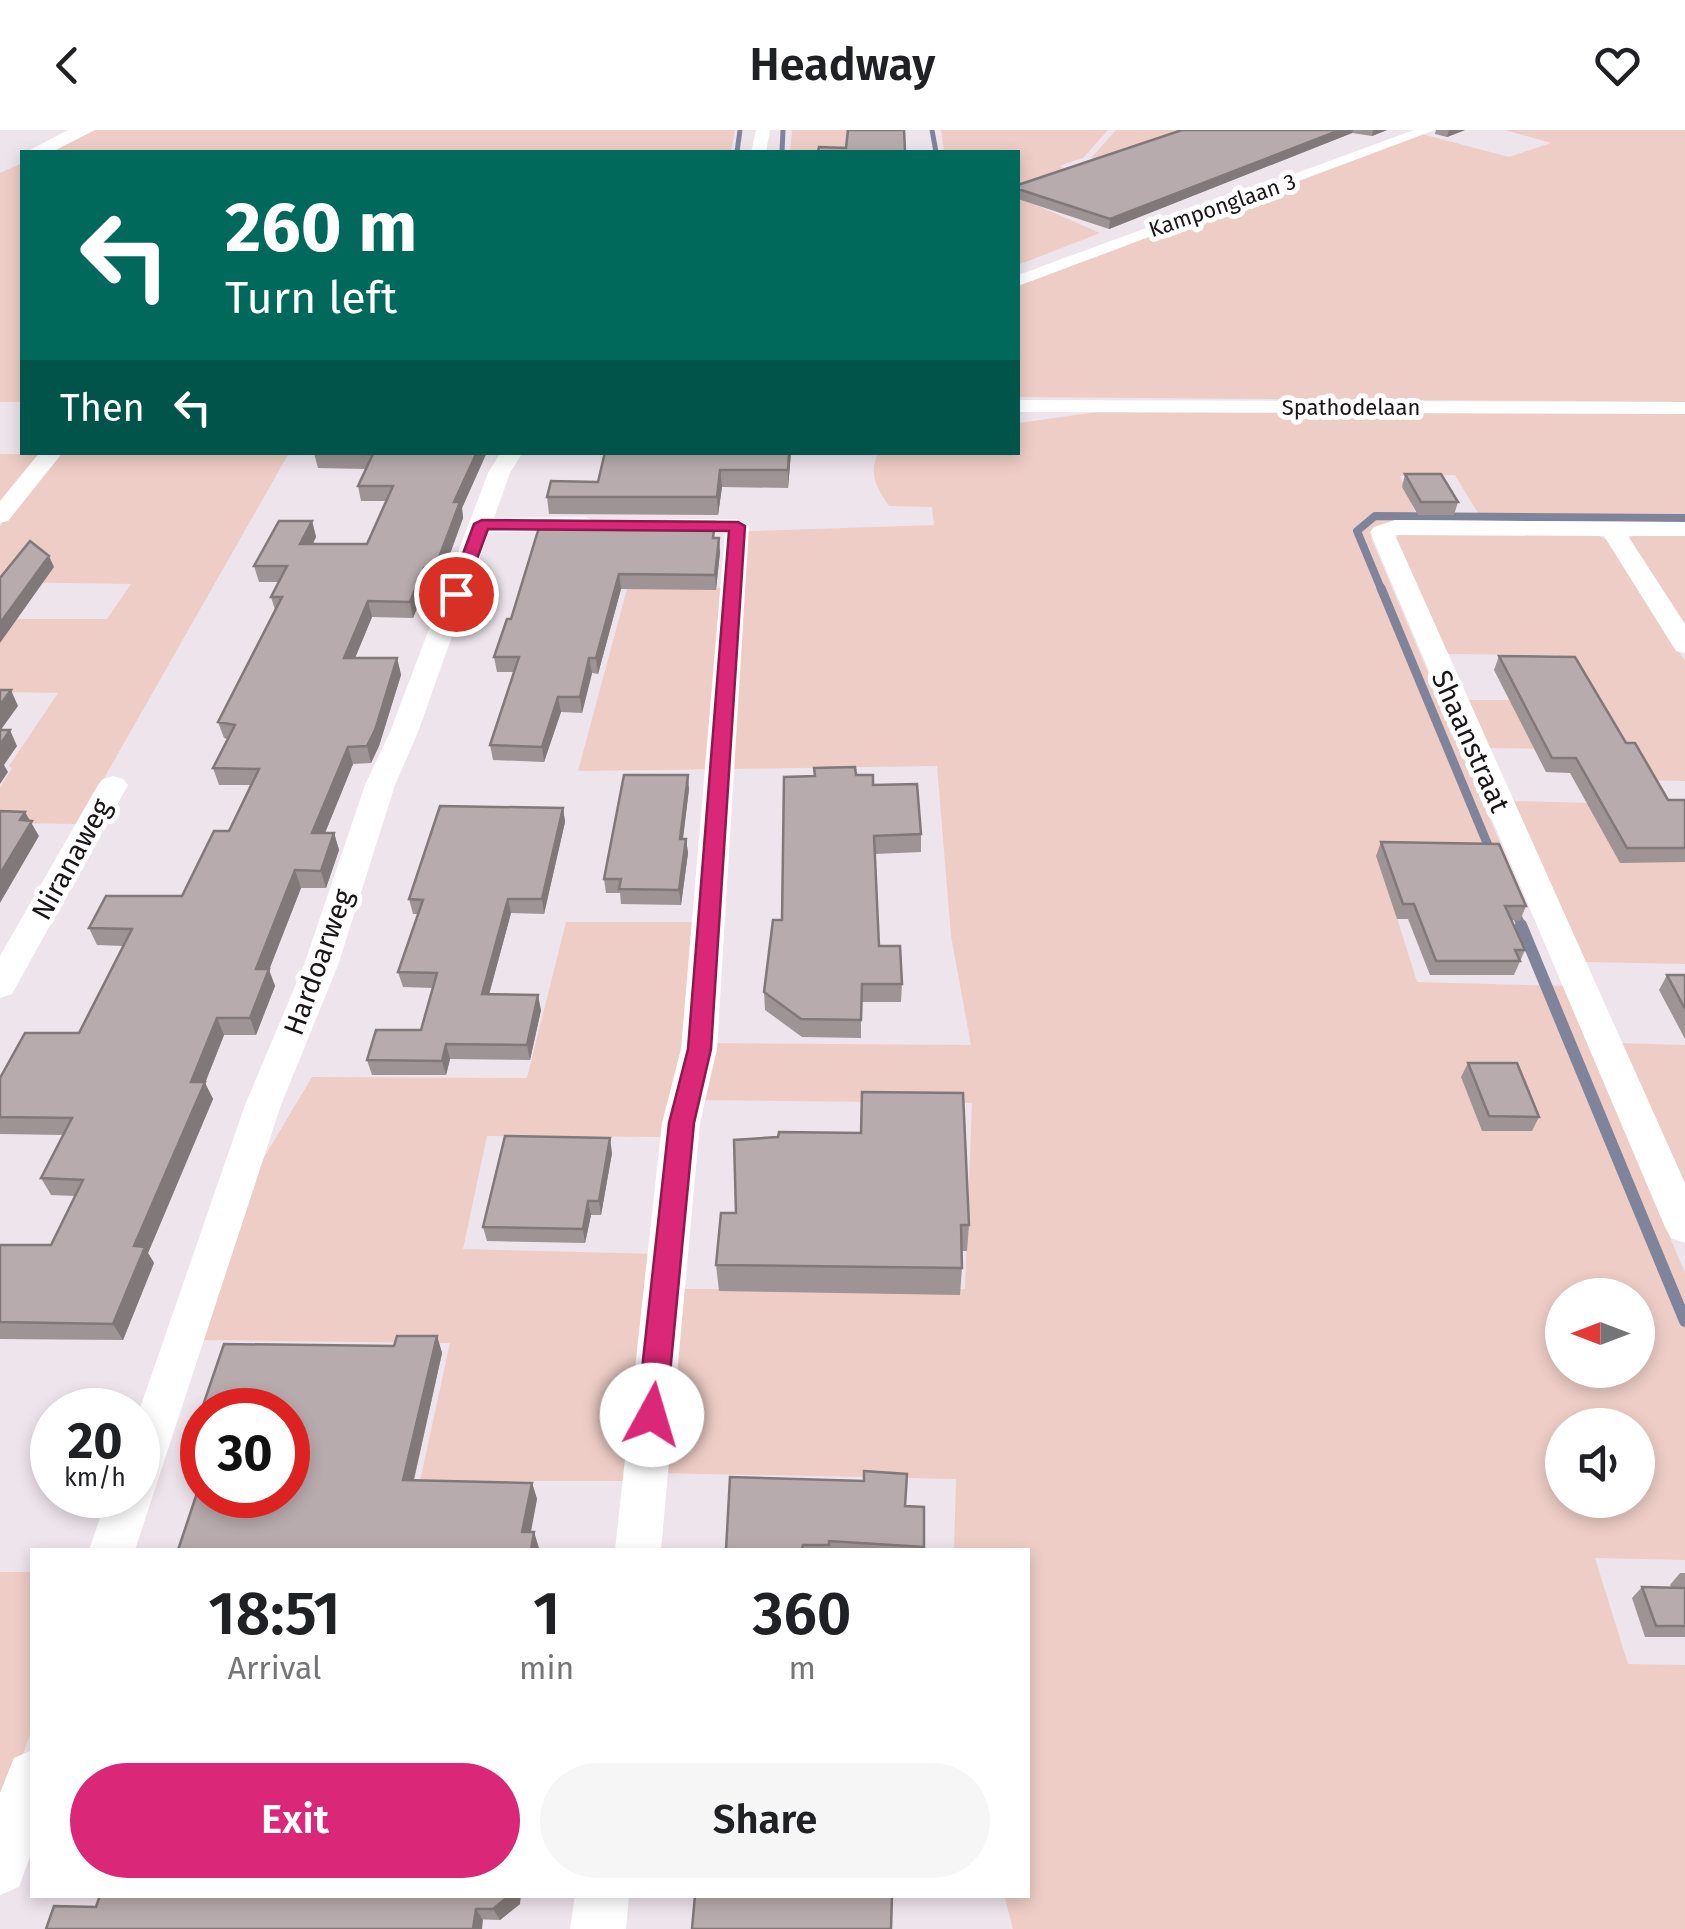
<!DOCTYPE html>
<style>
body{margin:0;font-family:"Fira Sans",sans-serif;background:#f6f6f6;color:#202124;height:100vh;display:flex;flex-direction:column;font-size:38px;white-space:nowrap}
*{box-sizing:border-box;margin:0}
p{font-size:32px;color:#757577}
.icon{flex:none;width:55px;height:55px;fill:none;stroke:currentColor;stroke-width:2;stroke-linecap:round;stroke-linejoin:round}
.map{position:relative;flex:1;overflow:hidden}
.drawer{position:absolute;left:30px;top:1418px;width:1000px;height:350px;display:flex;flex-direction:column;background:#fff;border-radius:0px;box-shadow:0 5px 15px #0003}
.drawer>*{flex:none}
.banner{position:absolute;left:20px;top:20px;width:1000px;height:305px;border-radius:0px;box-shadow:0 5px 15px #0003;background:#00695c;color:#fff;overflow:hidden}
.needle{width:65px;rotate:270deg}
.buttons{position:absolute;left:1545px;top:1148px;display:grid;gap:20px}
.buttons a{display:grid;place-items:center;width:110px;height:110px;border-radius:50%;background:#fff;box-shadow:0 5px 15px #0003;font-size:50px}
.speed{position:absolute;left:30px;top:1258px;display:flex;gap:20px;font-size:50px;font-weight:700;text-align:center}
.speed>*{display:grid;place-content:center;width:130px;height:130px;border-radius:50%;background:#fff;box-shadow:0 5px 15px #0003;line-height:1}
.speed small{font-size:25px;font-weight:400}
.speed .limit{border:15px solid #d22;background:#fff;color:#111}
.pin{position:absolute;display:grid;place-items:center;width:85px;height:85px;color:#fff;margin:-42px;border:5px solid #fff;border-radius:50%;box-shadow:0 2px 10px #0007}
.me{position:absolute;width:110px;margin:-55px;rotate:6deg;stroke-linejoin:round;filter:drop-shadow(0 0 8px #0008)}
.turn{display:flex;align-items:center;gap:35px;height:210px;padding:0 40px;font-size:45px}
.turn .icon{width:130px;height:130px;stroke-width:2.5}
.turn b{display:block;font-size:70px;line-height:85px}
.then{display:flex;align-items:center;height:95px;padding:0 40px;background:#0003;gap:20px;font-size:38px}
.eta{display:flex;justify-content:space-evenly;align-items:center;height:170px;text-align:center}
.eta b{font-size:60px;font-weight:600;line-height:70px}
.primary-button{display:flex;gap:20px;margin-top:auto;padding:20px 40px}
.primary-button a{flex:1;height:115px;border-radius:60px;background:#db2777;color:#fff;font-size:40px;font-weight:600;line-height:115px;text-align:center}
.primary-button a+a{background:#f6f6f6;color:#202124}
header{display:flex;justify-content:space-between;align-items:center;height:130px;padding:0 40px;background:#fff;font-size:45px;font-weight:600}
.map>svg:first-child{display:block}
.green{fill:#eecdc6;fill-rule:evenodd}
.lines{fill:none;stroke-linecap:round;stroke-linejoin:round}
.stream-far3{stroke:#80849b;stroke-width:5}
.stream-far2{stroke:#80849b;stroke-width:8}
.stream-far1{stroke:#80849b;stroke-width:9}
.stream{stroke:#80849b;stroke-width:12}
.street{fill:#fff;fill-rule:evenodd}
.secondary{fill:#fff;fill-rule:evenodd}
.wall{fill:#9e9395}
.shaded-wall{fill:#817879}
.building{fill:#b8abad;stroke:#817879;stroke-width:2.5}
.route{fill:#db2777;stroke:#8e194d;stroke-width:2.5}
.labels{text-anchor:middle;stroke-width:10;stroke-linejoin:round;paint-order:stroke}
.far-street-label{font-size:22px;fill:#181417;stroke:#fff}
.street-label{font-size:28px;fill:#181417;stroke:#fff}
</style>
<header><svg class="icon" aria-label="back" viewBox="0 0 24 24"><path d="M15 5l-7 7 7 7"/></svg>Headway<svg class="icon" aria-label="heart" viewBox="0 0 24 24"><path d="M12 20l-8-8c-3-5 5-10 8-4 3-6 11-1 8 4z"/></svg></header>
<div class="map">
<svg width="1685" height="1799" viewBox="0 0 1685 1799">
<rect width="100%" height="100%" fill="#eee4ec"/>
<path class="green" d="M 93,0 L 735,0 L 731,22 L 45,22 Z
M 792,0 L 876,0 L 864,22 L 790,22 Z
M 941,0 L 1108,0 L 1083,28 L 1059,36 L 1069,40 L 1096,33 L 1091,28 L 1116,0 L 1197,0 L 1018,64 L 1018,22 L 944,22 Z
M 1505,0 L 1685,0 L 1685,272 L 1018,267 L 1018,151 L 1422,4 L 1509,27 L 1551,13 Z
M 22,33 L 22,272 L 0,272 L 0,43 Z
M 1018,67 L 1100,103 L 1018,135 Z
M 1127,278 L 1685,280 L 1685,394 L 1484,393 L 1455,345 L 1400,346 L 1419,392 L 1374,401 L 1371,408 L 1506,727 L 1377,724 L 1417,852 L 1564,856 L 1685,1143 L 1685,1430 L 1595,1428 L 1628,1534 L 1685,1535 L 1685,1799 L 1013,1799 L 1004,1765 L 1028,1765 L 1028,1420 L 954,1420 L 956,1349 L 656,1343 L 676,1159 L 965,1159 L 972,973 L 700,970 L 711,913 L 971,915 L 951,806 L 937,636 L 578,641 L 627,459 L 721,458 L 727,402 L 934,395 L 932,377 L 889,376 C 877,358 868,344 878,323 L 1018,322 L 1018,293 ZM 1562,1165 L 1638,1165 L 1638,1240 L 1562,1240 ZM 1562,1295 L 1638,1295 L 1638,1370 L 1562,1370 Z
M 61,323 L 289,323 L 78,694 L 0,693 L 0,658 L 12,638 L 9,636 L 58,563 L 0,562 L 0,489 L 107,489 L 131,454 L 0,452 L 0,396 Z
M 0,324 L 41,324 L 0,375 Z
M 1638,404 L 1685,405 L 1685,497 L 1629,413 L 1630,407 Z
M 1399,405 L 1597,405 L 1611,412 L 1685,531 L 1685,651 L 1625,650 L 1610,620 L 1489,618 L 1469,570 L 1582,570 L 1557,525 L 1447,524 L 1392,411 Z
M 1513,671 L 1638,674 L 1685,723 L 1685,834 L 1585,832 Z
M 566,792 L 703,792 L 670,1007 L 487,1006 L 463,1119 L 658,1124 L 630,1351 L 420,1351 L 450,1213 L 199,1210 L 250,1051 L 312,947 L 527,948 Z
M 1618,913 L 1685,915 L 1685,1064 Z
M 0,1442 L 32,1442 L 32,1599 L 0,1690 Z"/>
<g class="lines">
<path class="stream-far3" d="M 932,0 L 936,22
M 737,22 L 740,0
M 782,22 L 783,0"/>
<path class="stream-far2" d="M 1382,461 L 1357,401 L 1375,386 L 1685,388"/>
<path class="stream-far1" d="M 1381,458 L 1492,725
M 1514,779 L 1522,797"/>
<path class="stream" d="M 1521,795 L 1685,1191"/>
<path class="street" d="M 756,0 L 770,0 L 766,22 L 751,22 Z
M 1414,0 L 1435,0 L 1018,156 L 1018,145 Z
M 1018,270 L 1685,272 L 1685,284 L 1018,282 Z
M 40,322 L 63,322 L 8,391 L 0,393 L 0,371 Z
M 501,322 L 523,322 L 510,343 L 494,388 L 586,387 L 598,394 L 586,401 L 489,402 L 418,602 L 395,655 L 338,835 L 281,975 L 135,1420 L 89,1420 L 108,1365 L 138,1365 L 138,1284 L 245,975 L 304,835 L 365,655 L 390,602 L 488,343 Z
M 668,389 L 737,389 L 749,396 L 717,919 L 700,993 L 661,1420 L 615,1420 L 662,993 L 681,919 L 725,403 L 660,401 L 656,396 L 660,391 Z
M 1395,390 L 1685,392 L 1685,406 L 1628,406 L 1685,494 L 1685,523 L 1676,521 L 1604,406 L 1395,405 L 1685,1053 L 1685,1113 L 1671,1108 L 1665,1097 L 1370,402 L 1374,397 Z
M 113,646 L 123,649 L 128,655 L 12,864 L 0,868 L 0,826 L 98,655 L 103,649 Z
M 32,1620 L 32,1721 L 19,1757 L 0,1765 L 0,1663 L 14,1628 Z
M 575,1765 L 629,1765 L 626,1799 L 570,1799 Z"/>
<path class="secondary" d="M 68,0 L 95,0 L 52,22 L 26,22 Z"/>
</g>
<path class="wall" d="M 1182,0 L 1387,0 L 1372,6 L 1352,3 L 1109,99 L 1018,69 L 1018,55 Z
M 1436,0 L 1465,0 L 1447,7 L 1435,4 Z
M 487,322 L 462,378 L 463,388 L 439,454 L 427,454 L 413,488 L 372,487 L 355,528 L 397,528 L 401,545 L 379,616 L 371,633 L 353,634 L 325,703 L 334,703 L 339,720 L 326,758 L 301,758 L 269,840 L 275,856 L 256,905 L 224,905 L 205,953 L 213,969 L 148,1123 L 154,1133 L 123,1210 L 0,1209 L 0,1115 L 51,1115 L 75,1066 L 51,1065 L 41,1048 L 64,1005 L 0,1004 L 0,948 L 79,903 L 123,816 L 97,815 L 89,798 L 182,766 L 229,701 L 251,655 L 219,655 L 213,638 L 227,609 L 224,608 L 218,592 L 275,480 L 271,467 L 279,452 L 259,452 L 254,436 L 312,391 L 316,407 L 313,414 L 367,414 L 386,371 L 361,371 L 358,356 L 366,339 L 318,338 L 314,323 Z
M 605,322 L 791,322 L 788,358 L 722,357 L 718,385 L 549,384 L 547,367 L 598,352 Z
M 1405,344 L 1458,372 L 1454,385 L 1418,385 L 1402,357 Z
M 541,391 L 716,408 L 720,422 L 716,460 L 621,459 L 598,544 L 592,543 L 582,583 L 561,582 L 544,632 L 493,630 L 490,615 L 514,542 L 497,542 L 494,527 L 511,489 Z
M 1499,526 L 1626,613 L 1668,670 L 1685,670 L 1685,732 L 1620,733 L 1570,643 L 1546,642 L 1494,540 Z
M 856,645 L 873,655 L 921,704 L 921,722 L 875,724 L 879,816 L 902,854 L 901,872 L 861,872 L 861,908 L 802,907 L 765,880 L 764,862 L 782,790 Z
M 689,659 L 683,709 L 686,709 L 688,723 L 681,775 L 621,774 L 620,763 L 606,763 L 604,749 Z
M 563,678 L 565,692 L 544,784 L 511,783 L 489,865 L 541,880 L 530,930 L 450,929 L 446,945 L 372,945 L 367,930 L 421,900 L 433,858 L 403,857 L 398,842 L 418,784 L 413,784 L 409,769 Z
M 1381,712 L 1526,776 L 1520,791 L 1511,790 L 1525,820 L 1514,845 L 1430,845 L 1408,789 L 1397,789 L 1376,726 Z
M 1667,845 L 1685,845 L 1685,909 L 1659,860 Z
M 1468,933 L 1539,987 L 1532,1001 L 1482,1001 L 1461,947 Z
M 612,1023 L 601,1085 L 591,1085 L 585,1113 L 487,1111 L 483,1097 Z
M 721,1083 L 969,1095 L 967,1121 L 962,1121 L 962,1138 L 960,1165 L 719,1161 L 716,1135 Z
M 397,1206 L 437,1206 L 442,1223 L 414,1350 L 532,1353 L 537,1369 L 530,1402 L 534,1402 L 539,1420 L 178,1420 L 202,1348 L 202,1365 L 288,1365 L 288,1280 L 202,1280 L 202,1345 L 195,1345 L 185,1328 L 224,1214 L 394,1216 Z
M 905,1376 L 924,1377 L 924,1420 L 726,1420 Z
M 1680,1443 L 1685,1443 L 1685,1507 L 1645,1507 L 1632,1468 L 1642,1457 L 1671,1457 L 1670,1455 Z
M 520,1774 L 500,1790 L 96,1777 Z"/>
<path class="shaded-wall" d="M 1340,0 L 1353,0 L 1352,3 L 1109,99 L 1110,89 Z
M 1373,0 L 1387,0 L 1372,6 Z
M 1449,0 L 1465,0 L 1447,7 Z
M 477,322 L 487,322 L 462,378 L 463,388 L 439,454 L 435,438 L 454,372 Z
M 789,322 L 791,322 L 788,358 L 788,340 Z
M 720,340 L 722,357 L 718,385 L 717,367 Z
M 312,391 L 316,407 L 304,430 L 300,414 Z
M 719,408 L 720,422 L 716,460 L 715,445 Z
M 49,426 L 54,437 L 0,513 L 0,493 Z
M 424,438 L 427,454 L 413,488 L 410,472 Z
M 619,444 L 621,459 L 598,544 L 596,528 Z
M 368,471 L 372,487 L 348,545 L 344,528 Z
M 397,528 L 401,545 L 379,616 L 371,633 L 367,616 Z
M 589,528 L 592,543 L 582,583 L 580,567 Z
M 11,560 L 18,576 L 0,601 L 0,575 Z
M 558,567 L 561,582 L 544,632 L 542,617 Z
M 10,600 L 17,616 L 4,635 L 8,642 L 0,654 L 0,615 Z
M 348,617 L 353,634 L 318,720 L 312,703 Z
M 688,645 L 689,659 L 681,723 L 680,709 Z
M 563,678 L 565,692 L 544,784 L 542,769 Z
M 25,682 L 39,706 L 0,773 L 0,744 L 20,690 Z
M 334,703 L 339,720 L 326,758 L 321,741 Z
M 686,709 L 688,723 L 681,775 L 679,760 Z
M 295,740 L 301,758 L 269,840 L 275,856 L 256,905 L 250,888 L 256,839 Z
M 508,769 L 511,783 L 485,879 L 482,864 Z
M 538,865 L 541,880 L 530,930 L 527,915 Z
M 217,888 L 224,905 L 205,953 L 213,969 L 148,1123 L 154,1133 L 123,1210 L 113,1194 L 134,1116 L 191,952 Z
M 446,914 L 450,929 L 446,945 L 442,931 Z
M 610,1008 L 612,1023 L 601,1085 L 599,1071 Z
M 588,1071 L 591,1085 L 585,1113 L 583,1099 Z
M 437,1206 L 442,1223 L 410,1366 L 403,1350 Z
M 532,1353 L 537,1369 L 528,1418 L 522,1402 Z
M 534,1402 L 539,1418 L 539,1420 L 531,1420 Z
M 510,1765 L 521,1765 L 520,1774 L 500,1790 L 493,1779 Z
M 476,1779 L 483,1790 L 482,1799 L 473,1799 Z"/>
<path class="building" d="M 848,0 L 904,0 L 905,21 L 818,22 L 819,17 L 846,18 Z
M 1182,0 L 1340,0 L 1110,89 L 1018,59 L 1018,55 Z
M 477,322 L 454,372 L 460,372 L 435,438 L 424,438 L 410,472 L 368,471 L 344,528 L 397,528 L 375,600 L 367,616 L 348,617 L 312,703 L 334,703 L 321,741 L 295,740 L 256,839 L 269,839 L 250,888 L 217,888 L 191,952 L 205,952 L 134,1116 L 145,1117 L 113,1194 L 0,1192 L 0,1115 L 51,1115 L 83,1050 L 41,1048 L 72,988 L 0,987 L 0,948 L 25,903 L 79,903 L 132,799 L 89,798 L 106,766 L 182,766 L 214,701 L 229,701 L 259,639 L 213,638 L 235,595 L 218,592 L 282,467 L 271,467 L 287,436 L 254,436 L 279,391 L 312,391 L 300,414 L 367,414 L 393,356 L 358,356 L 373,324 L 314,323 Z
M 605,322 L 789,322 L 788,340 L 720,340 L 717,367 L 547,367 L 551,351 L 598,352 Z
M 1405,344 L 1441,344 L 1458,372 L 1421,372 Z
M 541,391 L 715,392 L 713,408 L 719,408 L 715,445 L 619,444 L 596,528 L 589,528 L 580,567 L 558,567 L 542,617 L 490,615 L 519,527 L 494,527 L 507,489 L 511,489 Z
M 30,411 L 49,426 L 0,493 L 0,448 Z
M 1499,526 L 1575,527 L 1626,613 L 1635,613 L 1668,670 L 1685,670 L 1685,718 L 1627,718 L 1576,628 L 1552,628 Z
M 0,560 L 11,560 L 0,575 Z
M 0,600 L 10,600 L 0,615 Z
M 855,637 L 856,645 L 873,645 L 873,655 L 917,654 L 921,704 L 874,706 L 879,816 L 900,816 L 902,854 L 862,854 L 861,890 L 801,889 L 764,862 L 773,790 L 782,790 L 784,647 L 815,646 L 814,638 Z
M 624,645 L 688,645 L 680,709 L 686,709 L 679,760 L 619,759 L 621,749 L 604,749 Z
M 440,676 L 563,678 L 542,769 L 508,769 L 482,864 L 538,865 L 527,915 L 446,914 L 442,931 L 367,930 L 376,900 L 421,900 L 437,843 L 398,842 L 423,770 L 409,769 Z
M 0,681 L 25,682 L 20,690 L 32,691 L 0,744 Z
M 1381,712 L 1499,714 L 1526,776 L 1505,776 L 1525,820 L 1515,820 L 1520,831 L 1436,831 L 1414,774 L 1403,774 Z
M 1667,845 L 1685,845 L 1685,879 Z
M 1468,933 L 1517,933 L 1539,987 L 1489,986 Z
M 862,962 L 963,963 L 969,1095 L 961,1095 L 962,1138 L 716,1135 L 721,1083 L 736,1083 L 734,1010 L 778,1007 L 779,1002 L 861,1003 Z
M 505,1006 L 610,1008 L 599,1071 L 588,1071 L 583,1099 L 483,1097 Z
M 397,1206 L 437,1206 L 403,1350 L 532,1353 L 522,1402 L 534,1402 L 531,1420 L 178,1420 L 202,1348 L 202,1365 L 288,1365 L 288,1280 L 202,1280 L 202,1329 L 185,1328 L 224,1214 L 394,1216 Z
M 864,1341 L 907,1344 L 905,1376 L 924,1377 L 924,1417 L 829,1411 L 829,1415 L 803,1415 L 802,1420 L 726,1420 L 730,1347 L 864,1351 Z
M 1642,1457 L 1685,1458 L 1685,1496 L 1656,1496 Z
M 100,1765 L 510,1765 L 493,1779 L 476,1779 L 473,1799 L 46,1799 L 54,1776 L 96,1777 Z
M 695,1765 L 892,1765 L 891,1799 L 692,1799 Z"/>
<path class="route" d="M 482,390 L 738,392 L 745,396 L 711,919 L 694,993 L 666,1285 L 662,1294 L 652,1298 L 641,1294 L 637,1285 L 669,993 L 688,919 L 729,401 L 488,399 L 464,464 L 450,467 L 448,464 L 474,394 Z"/>
<g class="labels">
<g class="far-street-label">
<text transform="translate(1222 75) rotate(-19)" y="8">Kamponglaan 3</text>
<text x="1351" y="285">Spathodelaan</text>
</g>
<g class="street-label">
<text transform="translate(1471 611) rotate(66)" y="10">Shaanstraat</text>
<text transform="translate(71 729) rotate(-61)" y="10">Niranaweg</text>
<text transform="translate(318 832) rotate(-70)" y="10">Hardoarweg</text>
</g>
</g>
</svg>
<div class="buttons">
<a><svg class="needle" viewBox="-14 -14 28 28"><path d="M0-13l5 13h-10z" fill="#e53935"/><path d="M0 13l5-13h-10z" fill="#757577"/></svg></a>
<a><svg class="icon" aria-label="sound" viewBox="0 0 24 24"><path d="M4 9h4l5-4v14l-5-4H4zM17 9q2 3 0 6"/></svg></a>
</div>
<div class="speed"><div>20<small>km/h</small></div><div class="limit">30</div></div>
<div class="pin" style="left:456px;top:464px;background:#d93025"><svg class="icon" aria-label="arrive" viewBox="0 0 24 24"><path d="M6 21V4h12l-3 4 3 4H6"/></svg></div>
<svg class="me" style="left:652px;top:1285px" viewBox="-20 -20 40 40"><circle r="19" fill="#fff"/><path d="M0-13L10 11 0 6-10 11z" fill="#db2777"/></svg>
<div class="banner">
<div class="turn"><svg class="icon" aria-label="left" viewBox="0 0 24 24"><path d="M17 20v-9H6M10 6l-5 5 5 5"/></svg><div><b>260 m</b>Turn left</div></div>
<div class="then">Then<svg class="icon" aria-label="left" viewBox="0 0 24 24"><path d="M17 20v-9H6M10 6l-5 5 5 5"/></svg></div>
</div>
<section class="drawer">
<div class="eta">
<div><b>18:51</b><p>Arrival</p></div>
<div><b>1</b><p>min</p></div>
<div><b>360</b><p>m</p></div>
</div>
<div class="primary-button"><a>Exit</a><a>Share</a></div>
</section>
</div>
